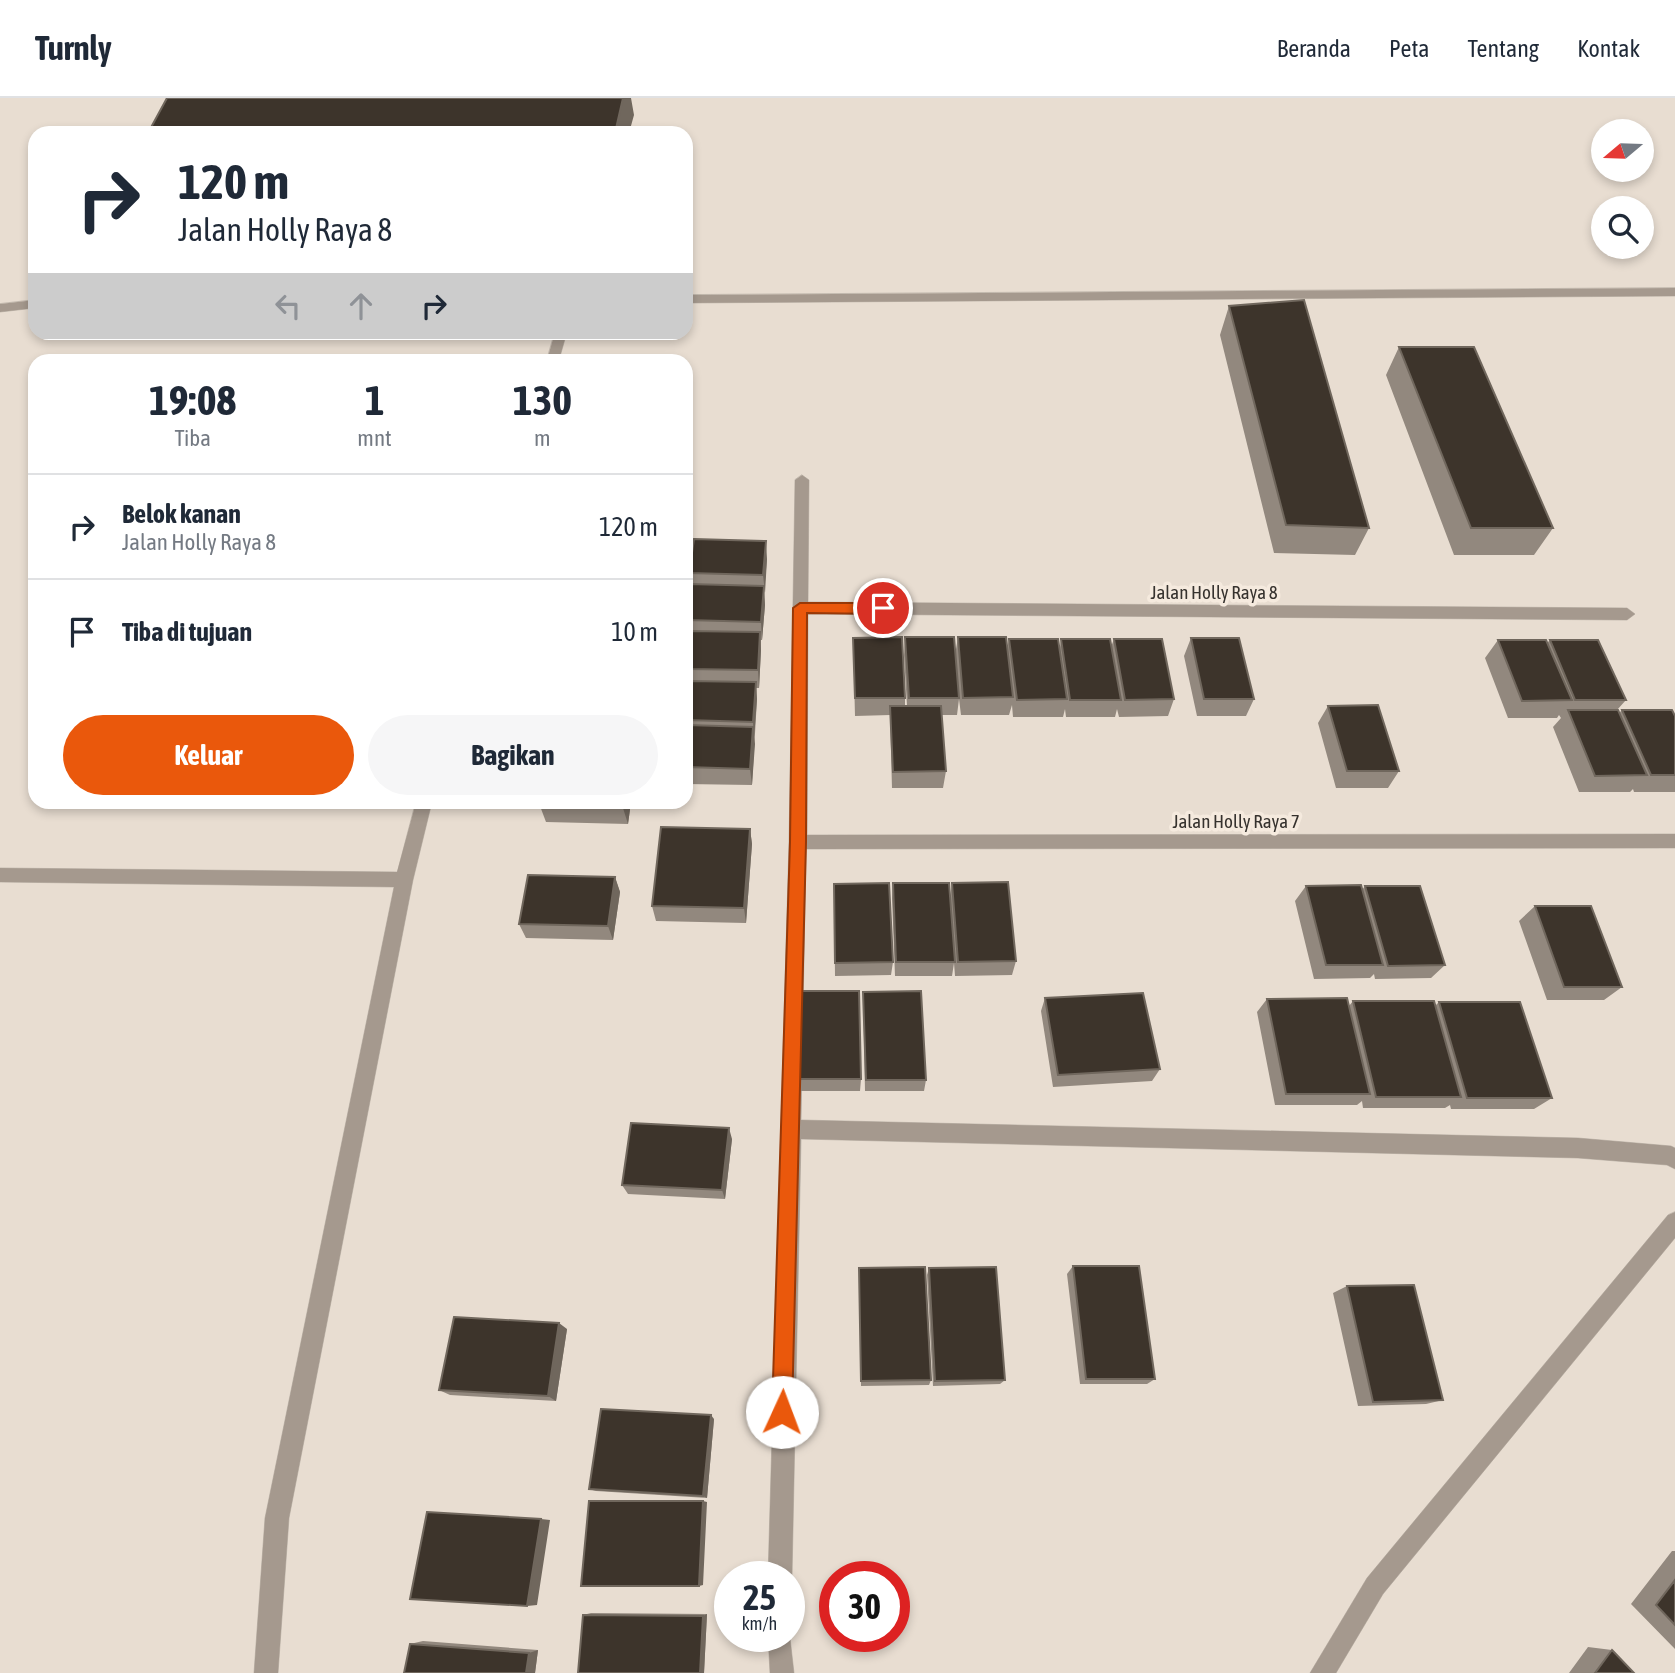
<!DOCTYPE html>
<html lang="id">
<style>
body{margin:0;font-family:"Asap Condensed",sans-serif;background:#f6f6f7;color:#1f2937;height:100vh;display:flex;flex-direction:column;font-size:26px;white-space:nowrap}
*{box-sizing:border-box;margin:0}
p{font-size:23px;color:#747a83}
.icon{flex:none;width:38px;height:38px;fill:none;stroke:currentColor;stroke-width:2;stroke-linecap:round;stroke-linejoin:round}
.map{position:relative;flex:1;overflow:hidden}
.drawer{position:absolute;left:28px;top:256px;width:665px;height:455px;display:flex;flex-direction:column;background:#fff;border-radius:21px;box-shadow:0 4px 10px #0003}
.drawer>*{flex:none}
.top-card{position:absolute;left:28px;top:28px;width:665px;height:214px;border-radius:21px;box-shadow:0 4px 10px #0003;background:#fff;color:#1f2937;overflow:hidden}
.needle{width:46px;rotate:251deg}
.controls{position:absolute;left:1591px;top:21px;display:grid;gap:14px}
.controls a{display:grid;place-items:center;width:63px;height:63px;border-radius:50%;background:#fff;box-shadow:0 4px 10px #0003;font-size:35px}
.speed{position:absolute;left:714px;top:1463px;display:flex;gap:14px;font-size:35px;font-weight:700;text-align:center}
.speed>*{display:grid;place-content:center;width:91px;height:91px;border-radius:50%;background:#fff;box-shadow:0 4px 10px #0003;line-height:1}
.speed small{font-size:18px;font-weight:400}
.speed .limit{border:10px solid #d22;background:#fff;color:#111}
.pin{position:absolute;display:grid;place-items:center;width:60px;height:60px;color:#fff;margin:-30px;border:4px solid #fff;border-radius:50%;box-shadow:0 2px 7px #0007}
.me{position:absolute;width:77px;margin:-38px;rotate:2deg;stroke-linejoin:round;filter:drop-shadow(0 0 5px #0008)}
.turn{display:flex;align-items:center;gap:24px;height:147px;padding:0 35px;font-size:32px}
.turn .icon{width:91px;height:91px;stroke-width:2.5}
.turn b{display:block;font-size:49px;line-height:60px}
.lanes{display:flex;align-items:center;height:66px;padding:0 35px;background:#0003;justify-content:center;gap:35px;direction:ltr}
.lanes .off{opacity:.35}
.eta{display:flex;justify-content:space-evenly;align-items:center;height:119px;text-align:center}
.eta b{font-size:42px;font-weight:700;line-height:49px}
.button{display:flex;gap:14px;margin-top:auto;padding:14px 35px}
.button a{flex:1;height:80px;border-radius:42px;background:#ea580c;color:#fff;font-size:28px;font-weight:700;line-height:80px;text-align:center}
.button a+a{background:#f6f6f7;color:#1f2937}
ul{padding:0;list-style:none}
li{display:flex;align-items:center;gap:21px;height:105px;padding:0 35px;border-top:2px solid #e0e1e3}
li div{flex:1}
li b{display:block;font-size:26px}
li em{font-style:normal}
header{display:flex;align-items:center;gap:42px;box-sizing:border-box;height:98px;padding:0 35px;background:#fff;border-bottom:2px solid #e0e1e3}
header strong{font-size:33px}
nav{display:flex;gap:38px;margin-inline-start:auto;font-size:24px}
.map>svg:first-child{display:block}
.lines{fill:none;stroke-linecap:round;stroke-linejoin:round}
.street-casing{stroke:#c4bbb0;stroke-width:1}
.street{fill:#a5998e;fill-rule:evenodd}
.wall{fill:#92887e}
.shaded-wall{fill:#70675d}
.building{fill:#3d342b;stroke:#70675d;stroke-width:2}
.route{fill:#ea580c;stroke:#983908;stroke-width:2}
.labels{text-anchor:middle;stroke-width:7;stroke-linejoin:round;paint-order:stroke}
.street-label{font-size:19px;fill:#36322e;stroke:#f5eade}
</style>
<header>
<strong>Turnly</strong>
<nav><a>Beranda</a><a>Peta</a><a>Tentang</a><a>Kontak</a></nav>
</header>
<div class="map">
<svg width="1675" height="1575" viewBox="0 0 1675 1575">
<rect width="100%" height="100%" fill="#e8ddd1"/>
<g class="lines">
<defs>
<path id="street" d="M 1675,190 L 1675,198 L 686,205 L 686,197 Z
M 35,202 L 35,210 L 0,214 L 0,206 Z
M 555,234 L 567,234 L 559,262 L 547,262 Z
M 802,377 L 809,382 L 808,504 L 1627,510 L 1635,516 L 1627,522 L 808,516 L 807,737 L 1675,736 L 1675,750 L 806,751 L 801,1022 L 1578,1040 L 1671,1048 L 1675,1050 L 1675,1071 L 1667,1067 L 1578,1060 L 801,1041 L 792,1479 L 789,1485 L 789,1479 L 768,1479 L 789,744 L 795,382 Z
M 416,704 L 432,704 L 413,782 L 289,1420 L 278,1575 L 254,1575 L 265,1420 L 394,789 L 0,784 L 0,770 L 397,774 Z
M 1675,1114 L 1675,1140 L 1383,1496 L 1336,1575 L 1310,1575 L 1367,1480 L 1668,1117 Z
M 789,1531 L 794,1575 L 770,1575 L 768,1538 L 789,1538 Z"/>
</defs>
<use href="#street" class="street-casing"/>
<use href="#street" class="street"/>
</g>
<path class="wall" d="M 1229,208 L 1369,430 L 1355,457 L 1274,455 L 1220,237 Z
M 1399,249 L 1553,430 L 1534,457 L 1454,457 L 1386,277 Z
M 767,461 L 764,495 L 765,507 L 762,542 L 761,542 L 761,552 L 759,590 L 756,590 L 757,601 L 752,687 L 686,686 L 686,511 L 691,487 L 689,475 Z
M 905,539 L 955,557 L 958,539 L 1007,551 L 1009,541 L 1060,549 L 1061,541 L 1111,549 L 1114,541 L 1174,601 L 1168,618 L 1119,619 L 1117,611 L 1115,619 L 1066,619 L 1065,611 L 1063,619 L 1013,619 L 1012,607 L 1009,617 L 961,617 L 959,601 L 957,617 L 941,617 L 946,673 L 943,690 L 892,690 L 890,617 L 855,618 L 853,540 L 905,600 L 905,608 L 907,608 L 904,557 Z
M 1191,540 L 1254,601 L 1246,618 L 1197,618 L 1184,558 Z
M 1498,542 L 1547,545 L 1550,542 L 1626,602 L 1617,612 L 1619,615 L 1622,612 L 1675,618 L 1675,694 L 1634,694 L 1633,691 L 1630,694 L 1579,694 L 1553,629 L 1561,620 L 1559,617 L 1557,620 L 1508,620 L 1485,560 Z
M 1328,608 L 1399,673 L 1388,690 L 1336,690 L 1318,625 Z
M 541,704 L 631,704 L 628,726 L 546,724 L 540,708 Z
M 750,731 L 752,746 L 746,825 L 656,823 L 652,808 Z
M 615,779 L 620,794 L 613,842 L 526,840 L 519,826 Z
M 893,785 L 950,800 L 952,785 L 1016,863 L 1012,877 L 955,878 L 954,865 L 952,878 L 895,878 L 892,800 Z
M 834,786 L 893,864 L 891,877 L 835,878 Z
M 1306,788 L 1362,792 L 1365,788 L 1445,867 L 1431,880 L 1375,881 L 1374,876 L 1370,880 L 1314,881 L 1295,803 Z
M 1535,808 L 1622,889 L 1604,902 L 1547,902 L 1519,823 Z
M 863,894 L 926,982 L 924,993 L 865,993 Z
M 1045,900 L 1160,971 L 1152,983 L 1053,989 L 1041,913 Z
M 1267,901 L 1349,908 L 1353,903 L 1435,908 L 1439,904 L 1552,1000 L 1534,1011 L 1451,1011 L 1450,1007 L 1445,1010 L 1363,1010 L 1362,1003 L 1357,1007 L 1275,1007 L 1257,914 Z
M 800,981 L 861,981 L 860,993 L 801,993 Z
M 732,1041 L 725,1101 L 628,1096 L 622,1087 Z
M 1073,1168 L 1155,1281 L 1147,1286 L 1080,1286 L 1067,1176 Z
M 859,1170 L 931,1282 L 929,1287 L 861,1288 Z
M 929,1170 L 1005,1282 L 1000,1286 L 933,1288 L 927,1177 Z
M 1347,1188 L 1443,1302 L 1426,1306 L 1358,1308 L 1333,1195 Z
M 567,1231 L 556,1303 L 450,1297 L 439,1292 Z
M 714,1321 L 707,1400 L 596,1393 L 589,1391 Z
M 1672,1453 L 1675,1453 L 1675,1551 L 1631,1506 Z
M 591,1515 L 707,1516 L 704,1575 L 578,1575 L 583,1517 Z
M 423,1543 L 538,1552 L 535,1575 L 410,1546 Z
M 1588,1549 L 1612,1552 L 1634,1575 L 1569,1575 Z"/>
<path class="shaded-wall" d="M 623,0 L 631,0 L 634,17 L 629,35 L 615,35 Z
M 766,443 L 767,461 L 765,495 L 763,477 Z
M 764,488 L 765,507 L 762,542 L 761,524 Z
M 760,534 L 761,552 L 759,590 L 758,572 Z
M 756,584 L 757,601 L 754,641 L 753,624 Z
M 753,629 L 755,646 L 752,687 L 750,671 Z
M 624,704 L 631,704 L 628,726 L 623,710 Z
M 750,731 L 752,746 L 746,825 L 744,810 Z
M 615,779 L 620,794 L 613,842 L 608,828 Z
M 729,1030 L 732,1041 L 725,1101 L 722,1092 Z
M 559,1225 L 567,1231 L 556,1303 L 548,1298 Z
M 711,1317 L 714,1321 L 707,1400 L 703,1398 Z
M 703,1403 L 707,1404 L 703,1487 L 699,1488 Z
M 541,1421 L 550,1422 L 537,1507 L 527,1508 Z
M 707,1516 L 704,1575 L 700,1575 L 703,1518 Z
M 538,1552 L 535,1575 L 526,1575 L 529,1555 Z"/>
<path class="building" d="M 167,0 L 623,0 L 615,35 L 148,35 Z
M 1304,202 L 1369,430 L 1286,427 L 1229,208 Z
M 1399,249 L 1474,249 L 1553,430 L 1471,430 Z
M 694,441 L 766,443 L 763,477 L 689,475 Z
M 689,486 L 764,488 L 761,524 L 686,522 L 686,511 Z
M 686,533 L 760,534 L 758,572 L 686,571 Z
M 902,539 L 905,600 L 855,600 L 853,540 Z
M 905,539 L 954,539 L 959,600 L 909,600 Z
M 958,539 L 1006,539 L 1013,599 L 963,600 Z
M 1191,540 L 1239,540 L 1254,601 L 1204,601 Z
M 1009,541 L 1058,541 L 1067,601 L 1017,602 Z
M 1061,541 L 1110,541 L 1121,602 L 1070,602 Z
M 1114,541 L 1162,541 L 1174,601 L 1125,602 Z
M 1498,542 L 1546,542 L 1572,602 L 1522,603 Z
M 1550,542 L 1598,542 L 1626,602 L 1575,602 Z
M 686,583 L 756,584 L 753,624 L 686,622 Z
M 1378,607 L 1399,673 L 1347,673 L 1328,608 Z
M 890,608 L 941,608 L 946,673 L 893,674 Z
M 1568,612 L 1618,612 L 1647,677 L 1595,678 Z
M 1622,612 L 1672,612 L 1675,618 L 1675,677 L 1651,677 Z
M 686,627 L 753,629 L 750,671 L 686,669 Z
M 541,704 L 624,704 L 623,710 L 540,708 Z
M 661,729 L 750,731 L 744,810 L 652,808 Z
M 528,777 L 615,779 L 608,828 L 519,826 Z
M 1008,784 L 1016,863 L 958,864 L 952,785 Z
M 889,785 L 893,864 L 835,865 L 834,786 Z
M 893,785 L 949,785 L 955,864 L 896,864 Z
M 1361,787 L 1383,867 L 1326,867 L 1306,788 Z
M 1365,788 L 1420,788 L 1445,867 L 1388,868 Z
M 1535,808 L 1591,808 L 1622,889 L 1564,889 Z
M 800,893 L 859,893 L 861,981 L 800,981 Z
M 921,893 L 926,982 L 866,982 L 863,894 Z
M 1143,895 L 1160,971 L 1058,977 L 1045,900 Z
M 1347,900 L 1370,996 L 1286,996 L 1267,901 Z
M 1353,903 L 1434,903 L 1461,999 L 1376,999 Z
M 1439,904 L 1520,904 L 1552,1000 L 1467,1000 Z
M 631,1025 L 729,1030 L 722,1092 L 622,1087 Z
M 1073,1168 L 1139,1168 L 1155,1281 L 1086,1281 Z
M 925,1169 L 931,1282 L 861,1283 L 859,1170 Z
M 996,1169 L 1005,1282 L 935,1283 L 929,1170 Z
M 1414,1187 L 1443,1302 L 1373,1304 L 1347,1188 Z
M 454,1219 L 559,1225 L 548,1298 L 439,1292 Z
M 601,1311 L 711,1317 L 703,1398 L 589,1391 Z
M 589,1403 L 703,1403 L 699,1488 L 581,1488 Z
M 427,1414 L 541,1421 L 527,1508 L 410,1501 Z
M 1675,1482 L 1675,1527 L 1656,1507 Z
M 583,1517 L 703,1518 L 700,1575 L 578,1575 Z
M 410,1546 L 529,1555 L 526,1575 L 404,1575 Z
M 1612,1552 L 1634,1575 L 1595,1575 Z"/>
<path class="route" d="M 800,505 L 883,505 L 890,510 L 883,516 L 807,515 L 806,744 L 792,1314 L 789,1321 L 782,1324 L 775,1321 L 772,1314 L 790,744 L 793,510 Z"/>
<g class="labels">
<g class="street-label">
<text x="1214" y="501">Jalan Holly Raya 8</text>
<text x="1236" y="730">Jalan Holly Raya 7</text>
</g>
</g>
</svg>
<div class="controls">
<a><svg class="needle" viewBox="-14 -14 28 28"><path d="M0-13l5 13h-10z" fill="#e53935"/><path d="M0 13l5-13h-10z" fill="#747a83"/></svg></a>
<a><svg class="icon" aria-label="search" viewBox="0 0 24 24"><circle cx="10" cy="10" r="6"/><path d="M15 15l6 6"/></svg></a>
</div>
<div class="speed"><div>25<small>km/h</small></div><div class="limit">30</div></div>
<div class="pin" style="left:883px;top:510px;background:#d93025"><svg class="icon" aria-label="arrive" viewBox="0 0 24 24"><path d="M6 21V4h12l-3 4 3 4H6"/></svg></div>
<svg class="me" style="left:782px;top:1314px" viewBox="-20 -20 40 40"><circle r="19" fill="#fff"/><path d="M0-13L10 11 0 6-10 11z" fill="#ea580c"/></svg>
<div class="top-card">
<div class="turn"><svg class="icon" aria-label="right" viewBox="0 0 24 24"><path d="M7 20v-9h11M14 6l5 5-5 5"/></svg><div><b>120 m</b>Jalan Holly Raya 8</div></div>
<div class="lanes"><svg class="icon off" aria-label="left" viewBox="0 0 24 24"><path d="M17 20v-9H6M10 6l-5 5 5 5"/></svg><svg class="icon off" aria-label="ahead" viewBox="0 0 24 24"><path d="M12 20V5M6 11l6-6 6 6"/></svg><svg class="icon" aria-label="right" viewBox="0 0 24 24"><path d="M7 20v-9h11M14 6l5 5-5 5"/></svg></div>
</div>
<section class="drawer">
<div class="eta">
<div><b>19:08</b><p>Tiba</p></div>
<div><b>1</b><p>mnt</p></div>
<div><b>130</b><p>m</p></div>
</div>
<ul>
<li><svg class="icon" aria-label="right" viewBox="0 0 24 24"><path d="M7 20v-9h11M14 6l5 5-5 5"/></svg><div><b>Belok kanan</b><p>Jalan Holly Raya 8</p></div><em>120 m</em></li>
<li><svg class="icon" aria-label="arrive" viewBox="0 0 24 24"><path d="M6 21V4h12l-3 4 3 4H6"/></svg><div><b>Tiba di tujuan</b></div><em>10 m</em></li>
</ul>
<div class="button"><a>Keluar</a><a>Bagikan</a></div>
</section>
</div>
